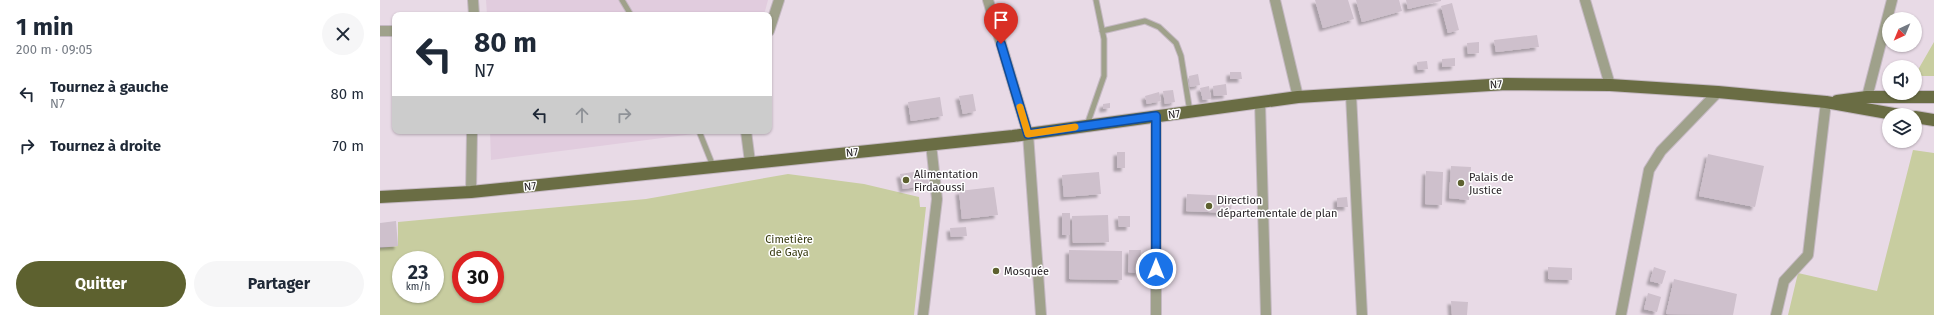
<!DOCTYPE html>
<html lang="fr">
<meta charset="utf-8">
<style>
body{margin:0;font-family:"Fira Sans",sans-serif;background:#f6f6f7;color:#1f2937;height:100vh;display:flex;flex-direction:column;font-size:15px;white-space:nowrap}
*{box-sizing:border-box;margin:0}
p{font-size:13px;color:#747a83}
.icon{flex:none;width:22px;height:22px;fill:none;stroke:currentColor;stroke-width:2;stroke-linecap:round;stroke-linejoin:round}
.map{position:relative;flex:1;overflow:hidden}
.details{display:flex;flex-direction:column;background:#fff;width:380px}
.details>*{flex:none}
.guide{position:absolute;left:12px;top:12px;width:380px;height:122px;border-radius:8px;box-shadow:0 1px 3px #0004;background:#fff;color:#1f2937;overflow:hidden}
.needle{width:26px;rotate:224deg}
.fabs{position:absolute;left:1502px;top:12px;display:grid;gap:8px}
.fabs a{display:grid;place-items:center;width:40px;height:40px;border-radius:50%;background:#fff;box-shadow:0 1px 3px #0004;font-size:20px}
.speed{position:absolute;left:12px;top:251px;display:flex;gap:8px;font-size:20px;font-weight:700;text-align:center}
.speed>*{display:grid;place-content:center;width:52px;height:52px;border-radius:50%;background:#fff;box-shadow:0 1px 3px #0004;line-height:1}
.speed small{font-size:10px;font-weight:400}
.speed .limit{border:6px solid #d22;background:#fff;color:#111}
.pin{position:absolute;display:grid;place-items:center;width:34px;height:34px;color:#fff;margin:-41px -17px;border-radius:50% 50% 50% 0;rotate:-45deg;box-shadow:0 0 4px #0007}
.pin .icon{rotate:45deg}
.me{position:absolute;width:44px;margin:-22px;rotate:0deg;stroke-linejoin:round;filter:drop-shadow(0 0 3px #0008)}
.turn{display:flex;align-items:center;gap:14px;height:84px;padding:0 16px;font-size:18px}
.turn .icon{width:52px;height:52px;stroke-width:2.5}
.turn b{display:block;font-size:28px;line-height:34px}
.lanes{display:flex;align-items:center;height:38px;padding:0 16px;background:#0003;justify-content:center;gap:20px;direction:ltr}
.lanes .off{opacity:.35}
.round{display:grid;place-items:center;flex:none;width:42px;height:42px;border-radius:21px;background:#f6f6f7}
.head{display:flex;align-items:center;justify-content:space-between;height:68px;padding:0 16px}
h1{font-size:24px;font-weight:700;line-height:30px}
.primary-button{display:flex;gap:8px;margin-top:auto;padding:8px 16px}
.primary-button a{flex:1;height:46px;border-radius:24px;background:#5d612f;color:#fff;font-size:16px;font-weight:700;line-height:46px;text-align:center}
.primary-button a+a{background:#f6f6f7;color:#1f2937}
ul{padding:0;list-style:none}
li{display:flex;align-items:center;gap:12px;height:52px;padding:0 16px}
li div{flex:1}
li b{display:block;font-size:15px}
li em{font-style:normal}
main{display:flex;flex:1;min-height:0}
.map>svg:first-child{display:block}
.built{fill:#e1ccde}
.green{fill:#c8cda0;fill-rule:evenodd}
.building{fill:#cec0cc;filter:url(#shadow)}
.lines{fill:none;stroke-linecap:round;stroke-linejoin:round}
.lane-casing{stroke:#c5b9c3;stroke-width:7}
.street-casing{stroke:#c5b9c3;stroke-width:12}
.primary-casing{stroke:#c5b9c3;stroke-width:14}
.lane{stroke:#9fa18b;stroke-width:5}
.street{stroke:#9fa18b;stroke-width:10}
.primary{stroke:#6a6d44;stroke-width:12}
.route-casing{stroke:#114b97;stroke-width:10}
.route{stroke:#1a73e8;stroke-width:7}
.slow{stroke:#f59e0b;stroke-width:7}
.poi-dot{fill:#5d612f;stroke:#fff;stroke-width:1.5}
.labels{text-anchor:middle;stroke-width:3;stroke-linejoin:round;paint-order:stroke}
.street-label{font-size:11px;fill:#272226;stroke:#fff}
.poi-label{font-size:11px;fill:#272226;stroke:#fff;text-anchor:start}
.park-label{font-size:11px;fill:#36390f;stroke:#fff}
</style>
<main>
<section class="details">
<div class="head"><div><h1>1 min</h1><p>200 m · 09:05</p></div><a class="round"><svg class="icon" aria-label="close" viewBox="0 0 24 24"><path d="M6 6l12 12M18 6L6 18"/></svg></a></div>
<ul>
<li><svg class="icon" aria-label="left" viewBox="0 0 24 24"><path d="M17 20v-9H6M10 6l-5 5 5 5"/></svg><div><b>Tournez à gauche</b><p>N7</p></div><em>80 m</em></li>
<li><svg class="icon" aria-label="right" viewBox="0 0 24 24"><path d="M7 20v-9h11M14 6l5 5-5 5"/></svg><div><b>Tournez à droite</b></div><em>70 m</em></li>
</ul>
<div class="primary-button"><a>Quitter</a><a>Partager</a></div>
</section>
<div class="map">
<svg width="1554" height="315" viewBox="0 0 1554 315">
<defs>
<filter id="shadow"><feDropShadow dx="-3.5" dy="3.5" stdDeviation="1" flood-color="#0004"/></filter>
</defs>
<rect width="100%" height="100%" fill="#e8dae6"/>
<path class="built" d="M 106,0 L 388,0 L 384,15 L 107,15 Z
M 110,131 L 337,131 L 111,160 Z"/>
<path class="green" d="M 1554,42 L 1554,76 L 1535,76 L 1535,75 Z
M 1533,150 L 1554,153 L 1554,315 L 1408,315 L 1418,273 L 1497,291 Z
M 408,174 L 484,184 L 539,197 L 540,207 L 546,207 L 534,315 L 0,315 L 0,248 L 18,246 L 18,222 L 266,199 ZM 21,260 L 55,260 L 55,294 L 21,294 ZM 81,260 L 115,260 L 115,294 L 81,294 Z"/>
<path class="building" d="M 935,0 L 968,0 L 974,19 L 943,28 Z
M 976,0 L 1019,0 L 1022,11 L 982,22 Z
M 1026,0 L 1061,0 L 1061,1 L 1028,9 Z
M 1072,3 L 1079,30 L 1068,33 L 1061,6 Z
M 1157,35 L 1159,47 L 1116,52 L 1114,40 Z
M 1099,42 L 1099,53 L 1088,54 L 1087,43 Z
M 1075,58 L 1075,66 L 1062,67 L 1062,59 Z
M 1047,61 L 1048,69 L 1038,70 L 1037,62 Z
M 850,72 L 861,72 L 862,79 L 850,79 Z
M 818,74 L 820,85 L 810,87 L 809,76 Z
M 846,84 L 847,95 L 834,96 L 833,86 Z
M 829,86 L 831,99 L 823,100 L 820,88 Z
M 793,90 L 795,102 L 785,104 L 783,91 Z
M 779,92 L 781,101 L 767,104 L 765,96 Z
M 593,94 L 596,111 L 583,114 L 579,96 Z
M 560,97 L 563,116 L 531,121 L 528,102 Z
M 730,103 L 730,108 L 723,109 L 723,104 Z
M 737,152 L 745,152 L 745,168 L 737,168 Z
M 1328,154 L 1384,166 L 1375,207 L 1319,196 Z
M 1071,166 L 1091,167 L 1089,200 L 1069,198 Z
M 547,170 L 549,185 L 523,189 L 520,174 Z
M 1046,171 L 1063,172 L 1062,205 L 1045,204 Z
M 719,172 L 721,194 L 684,197 L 682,175 Z
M 614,187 L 618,215 L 582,219 L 579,191 Z
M 807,194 L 852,196 L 851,213 L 806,211 Z
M 967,197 L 968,207 L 957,207 L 957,198 Z
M 682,213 L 690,213 L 690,235 L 682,235 Z
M 728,215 L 729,242 L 693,243 L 692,216 Z
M 738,216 L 750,216 L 750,227 L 739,227 Z
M 16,221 L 18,246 L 0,247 L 0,223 Z
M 586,227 L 587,236 L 571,237 L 570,228 Z
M 689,250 L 742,251 L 742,280 L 689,279 Z
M 749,250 L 761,250 L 759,273 L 748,272 Z
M 1168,267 L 1192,268 L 1192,280 L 1168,279 Z
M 1274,267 L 1286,271 L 1282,284 L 1270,281 Z
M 1294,279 L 1357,294 L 1353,315 L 1286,314 Z
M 1268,293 L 1281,297 L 1277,312 L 1264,309 Z
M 1071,301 L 1088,302 L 1087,315 L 1072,315 Z"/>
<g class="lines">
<defs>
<path id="lane" d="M 242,0 L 251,15
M 722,31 L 765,21 L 779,27 L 796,43 L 801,56 L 810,112
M 707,125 L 724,76 L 724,39 L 716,0
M 319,131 L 333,166"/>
<path id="street" d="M 93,0 L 94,15
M 608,0 L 648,134 L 661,315
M 895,0 L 918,97
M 1205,0 L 1230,85
M 0,31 L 15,31
M 389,31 L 399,0
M 971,95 L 982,315
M 1487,97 L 1512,0
M 880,102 L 886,315
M 366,131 L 370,162
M 91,192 L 92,131
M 543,315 L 557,199 L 551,144
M 776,315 L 776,116
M 1241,315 L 1269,170 L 1281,151 L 1338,92
M 1396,315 L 1404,281 L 1428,255 L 1446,102"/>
<path id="primary" d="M 1457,101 L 1487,97 L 1554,97
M 1535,117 L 1554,120
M 0,197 L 91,192 L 633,136 L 918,97 L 1126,84 L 1230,85 L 1338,92 L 1446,102 L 1519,115"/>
</defs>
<use href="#lane" class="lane-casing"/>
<use href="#street" class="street-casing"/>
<use href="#primary" class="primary-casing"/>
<use href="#lane" class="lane"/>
<use href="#street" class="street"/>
<use href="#primary" class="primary"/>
</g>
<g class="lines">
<defs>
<path id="route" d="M 621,44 L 648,134 L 776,116 L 776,269"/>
</defs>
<use href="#route" class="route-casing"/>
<use href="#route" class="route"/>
<path class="slow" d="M 640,107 L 648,134 L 695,127"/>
</g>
<g class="poi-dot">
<circle cx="526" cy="180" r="4"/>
<circle cx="1081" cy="183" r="4"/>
<circle cx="829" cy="206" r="4"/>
<circle cx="616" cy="271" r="4"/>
</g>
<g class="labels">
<g class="street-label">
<text transform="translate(1116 84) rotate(-4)" y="4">N7</text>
<text transform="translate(794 114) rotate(-8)" y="4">N7</text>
<text transform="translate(472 152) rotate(-6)" y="4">N7</text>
<text transform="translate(150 186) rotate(-6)" y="4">N7</text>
</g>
<g class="poi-label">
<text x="534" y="178">Alimentation<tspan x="534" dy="13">Firdaoussi</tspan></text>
<text x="1089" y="181">Palais de<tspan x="1089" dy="13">Justice</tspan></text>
<text x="837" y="204">Direction<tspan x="837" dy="13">départementale de plan</tspan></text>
<text x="624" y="275">Mosquée</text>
</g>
<g class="park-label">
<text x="409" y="243">Cimetière<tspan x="409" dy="13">de Gaya</tspan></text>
</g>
</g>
</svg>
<div class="fabs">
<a><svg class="needle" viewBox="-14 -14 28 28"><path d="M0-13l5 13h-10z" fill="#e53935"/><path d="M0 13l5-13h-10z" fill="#747a83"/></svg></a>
<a><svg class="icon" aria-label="sound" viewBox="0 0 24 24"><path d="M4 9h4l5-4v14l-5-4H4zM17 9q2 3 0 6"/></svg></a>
<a><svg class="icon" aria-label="layers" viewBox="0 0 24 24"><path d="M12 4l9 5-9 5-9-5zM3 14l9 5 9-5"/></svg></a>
</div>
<div class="speed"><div>23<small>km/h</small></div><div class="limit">30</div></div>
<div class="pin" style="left:621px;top:44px;background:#d93025"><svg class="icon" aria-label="arrive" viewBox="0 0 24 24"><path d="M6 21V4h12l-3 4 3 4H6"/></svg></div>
<svg class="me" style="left:776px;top:269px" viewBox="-20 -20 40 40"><circle r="17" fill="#1a73e8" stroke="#fff" stroke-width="3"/><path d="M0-11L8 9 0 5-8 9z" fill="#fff"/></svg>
<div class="guide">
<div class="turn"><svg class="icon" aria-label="left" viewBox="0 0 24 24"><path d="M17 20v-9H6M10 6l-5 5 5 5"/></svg><div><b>80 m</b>N7</div></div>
<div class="lanes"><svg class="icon" aria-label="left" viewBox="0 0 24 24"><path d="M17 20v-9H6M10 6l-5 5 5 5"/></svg><svg class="icon off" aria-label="ahead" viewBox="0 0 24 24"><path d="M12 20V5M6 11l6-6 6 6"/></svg><svg class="icon off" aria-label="right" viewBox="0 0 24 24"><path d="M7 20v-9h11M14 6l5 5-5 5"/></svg></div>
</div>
</div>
</main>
